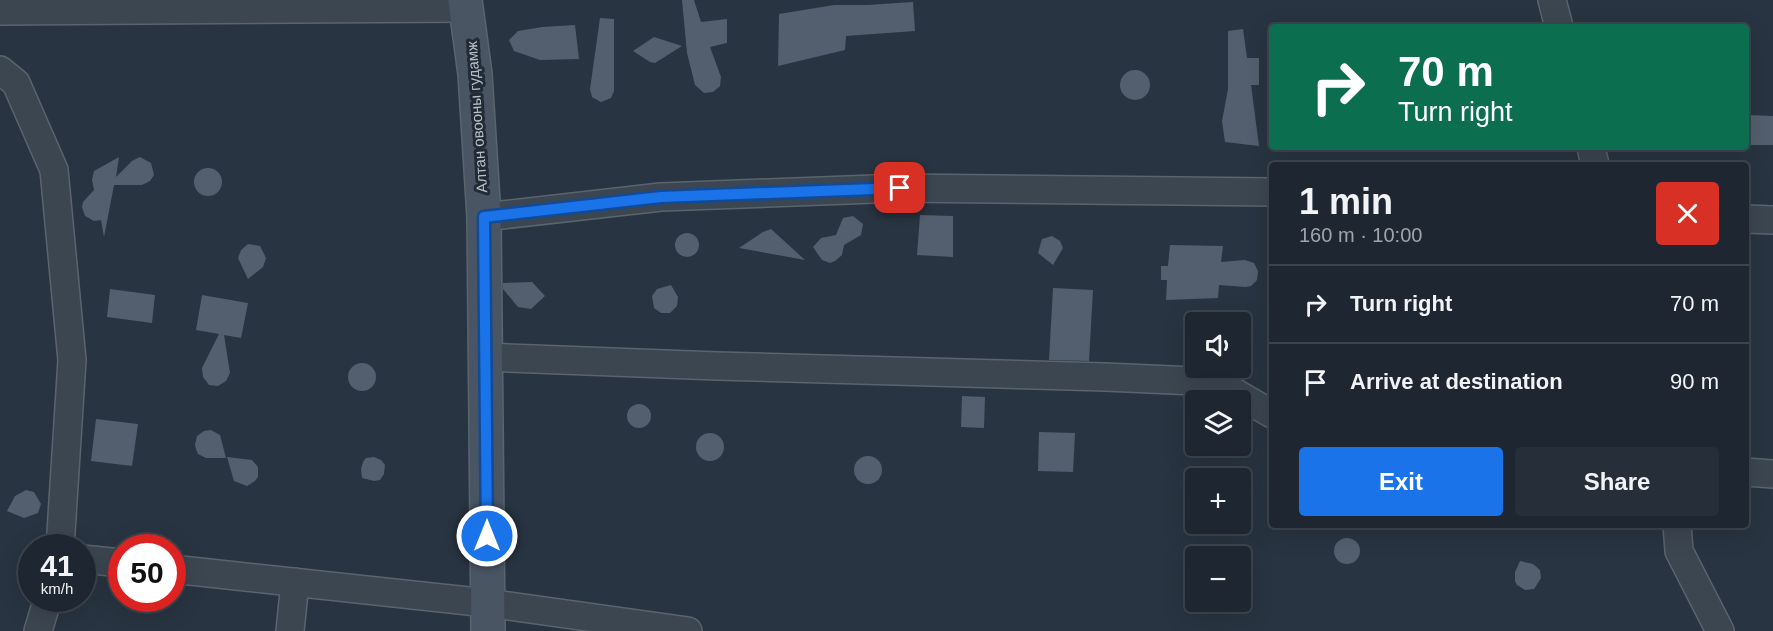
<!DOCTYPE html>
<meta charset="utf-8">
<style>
body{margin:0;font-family:Helvetica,sans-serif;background:#262f39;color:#f1f3f6;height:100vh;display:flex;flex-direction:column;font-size:22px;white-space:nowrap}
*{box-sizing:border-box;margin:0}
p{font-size:20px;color:#a1a5ab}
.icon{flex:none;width:33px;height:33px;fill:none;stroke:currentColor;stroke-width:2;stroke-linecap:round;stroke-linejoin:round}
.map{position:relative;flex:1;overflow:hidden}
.details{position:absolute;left:1269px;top:162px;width:480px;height:366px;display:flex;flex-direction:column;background:#1e2731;border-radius:6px;box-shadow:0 6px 24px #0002,0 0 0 2px #3c444d}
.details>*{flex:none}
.guide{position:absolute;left:1269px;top:24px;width:480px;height:126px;border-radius:6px;box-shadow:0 6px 24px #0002,0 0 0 2px #3c444d;background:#0b6e4f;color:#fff;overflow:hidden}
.buttons{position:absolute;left:1185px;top:312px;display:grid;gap:12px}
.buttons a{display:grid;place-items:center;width:66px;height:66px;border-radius:6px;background:#1e2731;box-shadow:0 6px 24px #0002,0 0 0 2px #3c444d;font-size:30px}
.speed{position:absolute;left:18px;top:534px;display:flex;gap:12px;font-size:30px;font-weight:700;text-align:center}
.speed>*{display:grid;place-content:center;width:78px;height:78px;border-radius:50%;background:#1e2731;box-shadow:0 6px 24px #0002,0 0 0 2px #3c444d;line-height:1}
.speed small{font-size:15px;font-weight:400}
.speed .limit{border:9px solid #d22;background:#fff;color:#111}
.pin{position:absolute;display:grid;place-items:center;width:51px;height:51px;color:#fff;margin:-26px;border-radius:12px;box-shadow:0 3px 9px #0006}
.me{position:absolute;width:66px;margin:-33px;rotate:0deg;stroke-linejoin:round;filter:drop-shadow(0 0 4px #0008)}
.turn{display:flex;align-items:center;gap:21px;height:126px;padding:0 30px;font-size:27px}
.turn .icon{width:78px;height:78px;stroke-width:2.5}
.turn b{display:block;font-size:42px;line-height:51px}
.round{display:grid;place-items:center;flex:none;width:63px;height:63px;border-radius:6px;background:#262f39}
.headline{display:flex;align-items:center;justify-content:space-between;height:102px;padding:0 30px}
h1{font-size:36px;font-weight:700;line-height:45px}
.action{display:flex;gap:12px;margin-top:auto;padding:12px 30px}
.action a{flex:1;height:69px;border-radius:6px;background:#1a73e8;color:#fff;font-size:24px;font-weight:700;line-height:69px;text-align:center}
.action a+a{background:#262f39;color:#f1f3f6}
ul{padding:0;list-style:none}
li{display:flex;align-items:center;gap:18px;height:78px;padding:0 30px;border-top:2px solid #3c444d}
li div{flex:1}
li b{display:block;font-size:22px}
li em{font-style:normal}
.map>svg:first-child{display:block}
.building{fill:#535f6e}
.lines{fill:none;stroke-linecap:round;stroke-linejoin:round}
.minor-casing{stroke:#5a646e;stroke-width:30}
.secondary-casing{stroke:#5a646e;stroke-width:36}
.minor{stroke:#3c4651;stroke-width:27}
.secondary{stroke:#4a5564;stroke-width:33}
.route-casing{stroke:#114b97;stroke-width:15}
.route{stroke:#1a73e8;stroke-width:10}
.labels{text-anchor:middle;stroke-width:6;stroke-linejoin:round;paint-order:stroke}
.street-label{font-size:15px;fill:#b9c1cb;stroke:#212b36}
</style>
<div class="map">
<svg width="1773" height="631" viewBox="0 0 1773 631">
<rect width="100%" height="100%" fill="#283441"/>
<path class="building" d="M 682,0 L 694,0 L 701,22 L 727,19 L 727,43 L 710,47 L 721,77 L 720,86 L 713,92 L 704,93 L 695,85 L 687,53 Z
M 913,2 L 915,31 L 846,36 L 845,50 L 778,66 L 779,14 L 834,5 L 867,5 Z
M 600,18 L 614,19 L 614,91 L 611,98 L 601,102 L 592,97 L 590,89 Z
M 575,25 L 579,59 L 540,60 L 514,51 L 509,40 L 518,31 L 542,27 Z
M 1243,29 L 1247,58 L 1259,58 L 1259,85 L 1251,85 L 1259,146 L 1225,142 L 1222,121 L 1228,89 L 1228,31 Z
M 654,37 L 682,46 L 655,63 L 650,62 L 633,51 Z
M1120 85a15 15 0 1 1 30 0a15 15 0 1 1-30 0Z
M 1746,115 L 1773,116 L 1773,145 L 1746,145 Z
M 119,157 L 116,177 L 132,161 L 140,157 L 151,163 L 154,175 L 150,181 L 142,185 L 114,185 L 104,237 L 101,220 L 94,221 L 85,216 L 82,207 L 83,202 L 94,190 L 92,180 L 94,171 Z
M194 182a14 14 0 1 1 28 0a14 14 0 1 1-28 0Z
M 920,215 L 953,216 L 953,257 L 917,255 Z
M 853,216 L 863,224 L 861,235 L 844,245 L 842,255 L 835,261 L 830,263 L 822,260 L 813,247 L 821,238 L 836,235 L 843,218 Z
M 771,229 L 805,260 L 739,248 L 763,232 Z
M675 245a12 12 0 1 1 24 0a12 12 0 1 1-24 0Z
M 1052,236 L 1060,241 L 1063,248 L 1053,265 L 1038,253 L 1042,239 Z
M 248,244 L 260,246 L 266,258 L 263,267 L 248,279 L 238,258 L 241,250 Z
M 1170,245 L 1223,246 L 1221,262 L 1245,260 L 1254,263 L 1258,271 L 1257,280 L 1251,286 L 1246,287 L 1219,285 L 1218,298 L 1166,300 L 1167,280 L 1161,280 L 1161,266 L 1168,266 Z
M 532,282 L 545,296 L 531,309 L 518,307 L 503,289 L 503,283 Z
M 671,285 L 678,297 L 677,306 L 670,313 L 661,313 L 654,308 L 652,296 L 657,289 Z
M 1053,288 L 1093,290 L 1089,361 L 1049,360 Z
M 110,289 L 155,295 L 152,323 L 107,317 Z
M 202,295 L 248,303 L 241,338 L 224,335 L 230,373 L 226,381 L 218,386 L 209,385 L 203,377 L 202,368 L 219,334 L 196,330 Z
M348 377a14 14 0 1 1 28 0a14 14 0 1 1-28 0Z
M 962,396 L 985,397 L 984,428 L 961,427 Z
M627 416a12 12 0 1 1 24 0a12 12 0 1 1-24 0Z
M 96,419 L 138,424 L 132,466 L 91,461 Z
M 211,430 L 220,435 L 226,458 L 206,458 L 198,454 L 196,449 L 195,445 L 197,436 L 204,431 Z
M 1039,432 L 1075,433 L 1073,472 L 1038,471 Z
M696 447a14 14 0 1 1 28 0a14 14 0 1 1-28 0Z
M854 470a14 14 0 1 1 28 0a14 14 0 1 1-28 0Z
M 227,457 L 252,460 L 258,467 L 258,477 L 255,481 L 247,486 L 234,481 Z
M 374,457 L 381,460 L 385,465 L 384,474 L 380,480 L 374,481 L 362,478 L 361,469 L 363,462 L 366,458 Z
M 26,490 L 34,492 L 41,504 L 38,513 L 24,518 L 7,511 L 15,496 Z
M1334 551a13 13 0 1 1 26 0a13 13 0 1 1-26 0Z
M 1520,561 L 1533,564 L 1540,570 L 1541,578 L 1534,589 L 1525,590 L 1517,585 L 1515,581 L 1515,572 Z"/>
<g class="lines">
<defs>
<path id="minor" d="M 1552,0 L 1559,27
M 0,11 L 467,8
M 0,70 L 16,83 L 54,170 L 72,360 L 60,548
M 1591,147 L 1595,165
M 484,217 L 661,197 L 900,188 L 1272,192
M 1746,219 L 1773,220
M 485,357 L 717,366 L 1105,377 L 1217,382 L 1272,414
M 1746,472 L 1773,474
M 1677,525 L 1679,551 L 1720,631
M 82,559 L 122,563
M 172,569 L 487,603 L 688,631
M 38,631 L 48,598
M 290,631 L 295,582"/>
<path id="secondary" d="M 465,0 L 475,74 L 484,217 L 488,631"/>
</defs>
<use href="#minor" class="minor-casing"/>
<use href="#secondary" class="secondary-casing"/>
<use href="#minor" class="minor"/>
<use href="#secondary" class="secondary"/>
</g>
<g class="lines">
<defs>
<path id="route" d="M 487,536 L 484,217 L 661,197 L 900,188"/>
</defs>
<use href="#route" class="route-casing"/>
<use href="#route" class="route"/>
</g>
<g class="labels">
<g class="street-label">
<text transform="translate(477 117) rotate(-94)" y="5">Алтан овооны гудамж</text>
</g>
</g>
</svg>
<div class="buttons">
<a><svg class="icon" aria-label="sound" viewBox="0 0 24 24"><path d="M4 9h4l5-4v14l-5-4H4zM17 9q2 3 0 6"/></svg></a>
<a><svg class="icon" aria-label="layers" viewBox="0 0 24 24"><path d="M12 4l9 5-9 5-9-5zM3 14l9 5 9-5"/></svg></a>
<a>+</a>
<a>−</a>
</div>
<div class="speed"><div>41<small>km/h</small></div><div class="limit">50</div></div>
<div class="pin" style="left:900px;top:188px;background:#d93025"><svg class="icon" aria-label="arrive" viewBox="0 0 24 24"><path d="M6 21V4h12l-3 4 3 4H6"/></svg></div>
<svg class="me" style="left:487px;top:536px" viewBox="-20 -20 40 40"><circle r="17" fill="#1a73e8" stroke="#fff" stroke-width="3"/><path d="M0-11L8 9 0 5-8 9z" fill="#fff"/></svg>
<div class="guide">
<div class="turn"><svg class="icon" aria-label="right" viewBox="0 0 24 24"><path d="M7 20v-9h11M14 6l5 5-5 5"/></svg><div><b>70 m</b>Turn right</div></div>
</div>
<section class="details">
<div class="headline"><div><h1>1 min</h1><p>160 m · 10:00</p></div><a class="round" style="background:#d93025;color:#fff"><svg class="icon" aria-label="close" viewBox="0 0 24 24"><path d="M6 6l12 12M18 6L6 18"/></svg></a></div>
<ul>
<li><svg class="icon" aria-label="right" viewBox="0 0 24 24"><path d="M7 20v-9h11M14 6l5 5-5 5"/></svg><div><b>Turn right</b></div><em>70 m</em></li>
<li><svg class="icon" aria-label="arrive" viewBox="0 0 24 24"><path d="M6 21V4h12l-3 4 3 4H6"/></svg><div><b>Arrive at destination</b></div><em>90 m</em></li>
</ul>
<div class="action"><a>Exit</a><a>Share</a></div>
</section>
</div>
